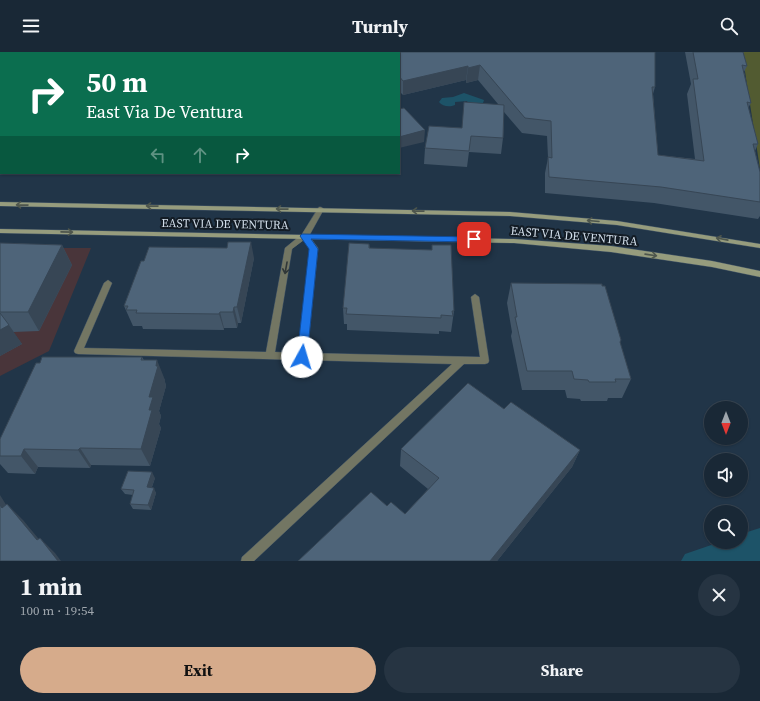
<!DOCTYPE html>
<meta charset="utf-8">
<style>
body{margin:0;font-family:"Source Serif 4",serif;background:#263442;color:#f1f3f6;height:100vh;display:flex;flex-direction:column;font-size:15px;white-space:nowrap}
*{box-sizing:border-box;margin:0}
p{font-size:13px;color:#9fa6ad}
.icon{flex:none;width:22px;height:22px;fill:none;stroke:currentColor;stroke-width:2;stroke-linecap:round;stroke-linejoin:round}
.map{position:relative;height:509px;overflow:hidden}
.side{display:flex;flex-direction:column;background:#192836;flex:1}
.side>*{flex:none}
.banner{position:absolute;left:0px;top:0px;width:400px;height:122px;box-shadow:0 1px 3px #0004,0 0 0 1px #374451;background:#0b6e4f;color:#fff;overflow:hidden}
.needle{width:26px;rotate:180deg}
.buttons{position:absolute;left:704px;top:349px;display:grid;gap:8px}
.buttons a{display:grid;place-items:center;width:44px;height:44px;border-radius:50%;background:#192836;box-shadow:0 1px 3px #0004,0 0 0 1px #374451;font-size:20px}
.pin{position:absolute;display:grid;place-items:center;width:34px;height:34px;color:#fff;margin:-17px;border-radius:8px;box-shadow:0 2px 6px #0006}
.me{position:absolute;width:44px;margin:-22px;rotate:6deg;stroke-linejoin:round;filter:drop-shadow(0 0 3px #0008)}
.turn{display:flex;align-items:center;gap:14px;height:84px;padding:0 20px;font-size:18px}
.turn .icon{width:52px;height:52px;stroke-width:2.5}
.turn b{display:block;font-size:28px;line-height:34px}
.lanes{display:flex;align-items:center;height:38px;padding:0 20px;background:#0003;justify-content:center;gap:20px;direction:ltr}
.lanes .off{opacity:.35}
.round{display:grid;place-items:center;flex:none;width:42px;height:42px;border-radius:21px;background:#263442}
.headline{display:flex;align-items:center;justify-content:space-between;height:68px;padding:0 20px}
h1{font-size:24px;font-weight:700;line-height:30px}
.button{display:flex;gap:8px;margin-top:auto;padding:8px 20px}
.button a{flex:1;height:46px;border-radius:24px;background:#d6ab8b;color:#111;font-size:16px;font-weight:700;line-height:46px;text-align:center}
.button a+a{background:#263442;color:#f1f3f6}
header{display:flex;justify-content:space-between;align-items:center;height:52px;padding:0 20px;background:#192836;font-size:18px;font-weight:700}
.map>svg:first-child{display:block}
.commercial{fill:#49353a}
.green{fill:#525b31}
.water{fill:#1d5368}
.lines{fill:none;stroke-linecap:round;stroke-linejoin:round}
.street-casing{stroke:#415365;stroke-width:1}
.secondary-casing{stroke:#415365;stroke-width:1}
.street{fill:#737663;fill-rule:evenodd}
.secondary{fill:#969c7d;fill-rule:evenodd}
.wall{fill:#435668}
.shaded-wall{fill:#374655}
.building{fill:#4e6479;stroke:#374655}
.oneway{stroke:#4e564d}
.oneway2{stroke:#303738}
.route{fill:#1a73e8;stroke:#114b97}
.labels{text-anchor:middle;stroke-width:4;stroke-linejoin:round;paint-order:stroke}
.street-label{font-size:12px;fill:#d1dde9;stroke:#131c25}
</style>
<header><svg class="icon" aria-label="menu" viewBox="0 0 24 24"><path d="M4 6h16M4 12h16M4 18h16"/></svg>Turnly<svg class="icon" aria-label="search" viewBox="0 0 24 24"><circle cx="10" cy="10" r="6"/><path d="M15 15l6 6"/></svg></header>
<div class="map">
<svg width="760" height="509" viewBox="0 0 760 509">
<rect width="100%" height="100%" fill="#213548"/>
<path class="commercial" d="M 0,196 L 91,196 L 49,299 L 0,324 Z"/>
<path class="green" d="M 742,0 L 760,0 L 760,117 Z"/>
<path class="water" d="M 464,41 L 484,48 L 483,51 L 468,51 L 467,49 L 455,50 L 455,53 C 450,55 443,55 439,50 L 442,46 L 453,45 Z
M 760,476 L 760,509 L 681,509 L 685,502 L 720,490 L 741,490 L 741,482 Z"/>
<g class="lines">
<defs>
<path id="street" d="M 319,155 L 321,155 L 324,157 L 309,184 L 318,196 L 307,301 L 480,305 L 471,245 L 475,242 L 479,245 L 489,309 L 488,311 L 485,312 L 464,312 L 254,509 L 241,509 L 242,505 L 452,312 L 78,302 L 75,301 L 74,299 L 104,231 L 108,228 L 112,231 L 84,296 L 266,300 L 285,196 L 302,182 ZM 304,188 L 310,196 L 298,301 L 275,300 L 292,197 Z"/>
<path id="secondary" d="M 0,150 L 510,160 L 617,169 L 760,192 L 760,196 L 617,173 L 510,164 L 0,154 Z
M 0,177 L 514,187 L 611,194 L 712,209 L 760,219 L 760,225 L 712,215 L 611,200 L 514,191 L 0,181 Z"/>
</defs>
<use href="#street" class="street-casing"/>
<use href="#secondary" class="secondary-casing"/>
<use href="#street" class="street"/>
<use href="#secondary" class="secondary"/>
</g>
<path class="wall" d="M 0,0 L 230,0 L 229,1 L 1,1 Z
M 257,0 L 328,0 L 328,1 L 257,1 Z
M 364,0 L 655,0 L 655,35 L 653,42 L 658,103 L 695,107 L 687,42 L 691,32 L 685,0 L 743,0 L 747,14 L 744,20 L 751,51 L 748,56 L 758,92 L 755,99 L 760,120 L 760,164 L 758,167 L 654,151 L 545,141 L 545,121 L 548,106 L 547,84 L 522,81 L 504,60 L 503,86 L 501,102 L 469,100 L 467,115 L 424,112 L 425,96 L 462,76 L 498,52 L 478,28 L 466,31 L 466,28 L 403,43 L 399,39 L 399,1 L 364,1 Z
M 0,70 L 1,72 L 1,112 L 0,112 Z
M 198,121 L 289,121 L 289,123 L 198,123 Z
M 0,191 L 62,193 L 72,213 L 39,279 L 13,280 L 22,292 L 0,304 Z
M 369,192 L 370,197 L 432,198 L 432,193 L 454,259 L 451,280 L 439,279 L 439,282 L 347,278 L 347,272 L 344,272 L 343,256 Z
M 254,206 L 241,271 L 238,271 L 237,276 L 224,276 L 224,278 L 143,277 L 142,274 L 133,274 L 124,254 Z
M 511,231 L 620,291 L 631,327 L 622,346 L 608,346 L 607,349 L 581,349 L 580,347 L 567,346 L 565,338 L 522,338 L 511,284 L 512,280 L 507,251 Z
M 142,305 L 144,308 L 165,328 L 165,330 L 166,334 L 159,359 L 161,364 L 159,372 L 161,376 L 150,414 L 91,413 L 90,416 L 38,415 L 35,422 L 8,421 L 0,412 L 0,387 Z
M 504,357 L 580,398 L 572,415 L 497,509 L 298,509 L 387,454 L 405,462 L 428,437 L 400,414 L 401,397 Z
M 155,426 L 152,435 L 156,441 L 151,458 L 133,457 L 130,452 L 133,443 L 125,442 L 121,437 Z"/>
<path class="shaded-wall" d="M 11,0 L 17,0 L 17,1 L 11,1 Z
M 1,12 L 1,34 L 0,36 L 0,13 Z
M 480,13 L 478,28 L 466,31 L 468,16 Z
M 468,14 L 466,28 L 403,43 L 403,29 Z
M 0,51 L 1,54 L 1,66 L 0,66 Z
M 425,78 L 424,90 L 399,96 L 399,85 Z
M 251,190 L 254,206 L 241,271 L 237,255 Z
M 62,193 L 72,213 L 39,279 L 28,260 Z
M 234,255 L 238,271 L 237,276 L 233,260 Z
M 220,260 L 224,276 L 224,278 L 219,262 Z
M 9,273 L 22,292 L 0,304 L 0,278 Z
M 157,308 L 165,328 L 165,330 L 166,334 L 159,359 L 161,364 L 159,372 L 161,376 L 150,414 L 141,397 L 149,345 Z
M 80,396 L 91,413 L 90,416 L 78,398 Z
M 24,397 L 38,415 L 35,422 L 21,404 Z
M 580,398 L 572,415 L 497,509 L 490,509 Z
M 152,420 L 155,426 L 150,440 L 147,435 Z
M 154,436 L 156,441 L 151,458 L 148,453 Z
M 0,443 L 18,472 L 2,456 L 0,453 Z
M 7,452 L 23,468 L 52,503 L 37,488 Z
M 40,486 L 55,501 L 61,509 L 58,509 Z"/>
<path class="building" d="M 0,0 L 11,0 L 11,1 L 1,1 L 1,12 L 0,13 Z
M 55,0 L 179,0 L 179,1 L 55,1 Z
M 198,0 L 219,0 L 219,1 L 201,1 Z
M 260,0 L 302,0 L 302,1 L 260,1 Z
M 377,0 L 655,0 L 655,35 L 652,35 L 658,103 L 704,109 L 693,27 L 698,27 L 693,0 L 743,0 L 747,14 L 742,13 L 751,51 L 747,50 L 758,92 L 753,92 L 760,120 L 760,150 L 661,135 L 549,125 L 548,105 L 552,106 L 551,69 L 525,66 L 480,13 L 468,16 L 468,14 L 403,29 L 399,24 L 399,1 L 378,1 Z
M 464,50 L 504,53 L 503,86 L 471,84 L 469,99 L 425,96 L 429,74 L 462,76 Z
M 404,56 L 425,78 L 399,85 L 399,57 Z
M 0,74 L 1,74 L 1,97 L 0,97 Z
M 228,190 L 251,190 L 237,255 L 234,255 L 233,260 L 220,260 L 219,262 L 136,261 L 137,258 L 126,258 L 128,254 L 124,254 L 141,209 L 144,209 L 149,195 L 227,196 Z
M 0,191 L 62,193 L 28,260 L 0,260 Z
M 349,191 L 369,192 L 369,196 L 432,198 L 432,193 L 451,193 L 454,259 L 452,259 L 453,264 L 441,263 L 441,266 L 346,262 L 347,256 L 343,256 Z
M 511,231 L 602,232 L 602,234 L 605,234 L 621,288 L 620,290 L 631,327 L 615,327 L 616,330 L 589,330 L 588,328 L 574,327 L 572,319 L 527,319 L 515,265 L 517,265 Z
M 0,261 L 9,273 L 0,278 Z
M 42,305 L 142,305 L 141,308 L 157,308 L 156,314 L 158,314 L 149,345 L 153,345 L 149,358 L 152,358 L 141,397 L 80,396 L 78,398 L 24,397 L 21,404 L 0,404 L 0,387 L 36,311 L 40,311 Z
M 468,331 L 504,357 L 511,350 L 580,398 L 490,509 L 298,509 L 371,440 L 387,454 L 391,450 L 405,462 L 439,426 L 401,397 Z
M 128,419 L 152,420 L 147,435 L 154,436 L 148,453 L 130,452 L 134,438 L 121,437 Z
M 7,452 L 37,488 L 40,486 L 58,509 L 0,509 L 0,453 L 2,456 Z"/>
<defs><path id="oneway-shaft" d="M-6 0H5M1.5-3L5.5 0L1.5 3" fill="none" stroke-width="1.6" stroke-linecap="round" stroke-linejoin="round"/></defs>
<g class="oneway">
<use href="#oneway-shaft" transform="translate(22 153) rotate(-179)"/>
<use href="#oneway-shaft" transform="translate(152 154) rotate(-179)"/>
<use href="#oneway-shaft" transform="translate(282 157) rotate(-179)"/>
<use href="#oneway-shaft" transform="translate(418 159) rotate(-179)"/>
<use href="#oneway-shaft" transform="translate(593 169) rotate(-175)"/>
<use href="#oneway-shaft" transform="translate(67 180) rotate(1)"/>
<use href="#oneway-shaft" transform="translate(722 187) rotate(-169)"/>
<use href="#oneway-shaft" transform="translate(651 203) rotate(8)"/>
</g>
<use class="oneway2" href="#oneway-shaft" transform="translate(286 216) rotate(100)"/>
<path class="route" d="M 302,182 L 474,185 L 479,187 L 474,190 L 311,187 L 318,197 L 307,305 L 305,308 L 298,308 L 297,305 L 309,197 L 300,184 Z"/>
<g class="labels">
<g class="street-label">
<text transform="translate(225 172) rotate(1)" y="4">EAST VIA DE VENTURA</text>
<text transform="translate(574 184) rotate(5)" y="4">EAST VIA DE VENTURA</text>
</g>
</g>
</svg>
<div class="buttons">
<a><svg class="needle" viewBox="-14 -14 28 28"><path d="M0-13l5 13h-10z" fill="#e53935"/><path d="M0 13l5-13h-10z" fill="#9fa6ad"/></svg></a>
<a><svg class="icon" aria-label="sound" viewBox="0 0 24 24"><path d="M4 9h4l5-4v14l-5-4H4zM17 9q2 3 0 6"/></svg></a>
<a><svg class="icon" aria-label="search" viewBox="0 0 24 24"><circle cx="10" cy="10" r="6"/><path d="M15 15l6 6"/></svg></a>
</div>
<div class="pin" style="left:474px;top:187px;background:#d93025"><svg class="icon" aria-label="arrive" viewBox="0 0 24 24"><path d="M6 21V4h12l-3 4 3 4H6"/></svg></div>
<svg class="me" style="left:302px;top:305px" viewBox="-20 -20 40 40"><circle r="19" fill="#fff"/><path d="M0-13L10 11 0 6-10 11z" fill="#1a73e8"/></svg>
<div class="banner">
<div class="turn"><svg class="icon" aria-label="right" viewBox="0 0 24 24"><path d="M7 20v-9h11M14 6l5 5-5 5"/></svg><div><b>50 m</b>East Via De Ventura</div></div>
<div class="lanes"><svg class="icon off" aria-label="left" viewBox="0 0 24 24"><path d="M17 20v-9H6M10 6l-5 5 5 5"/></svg><svg class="icon off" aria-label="ahead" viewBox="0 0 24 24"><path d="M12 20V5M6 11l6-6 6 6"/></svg><svg class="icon" aria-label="right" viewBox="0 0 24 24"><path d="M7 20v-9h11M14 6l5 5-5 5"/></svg></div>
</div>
</div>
<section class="side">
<div class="headline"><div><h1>1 min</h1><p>100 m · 19:54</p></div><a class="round"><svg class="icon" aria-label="close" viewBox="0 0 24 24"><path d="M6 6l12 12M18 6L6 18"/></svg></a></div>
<div class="button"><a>Exit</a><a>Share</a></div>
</section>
